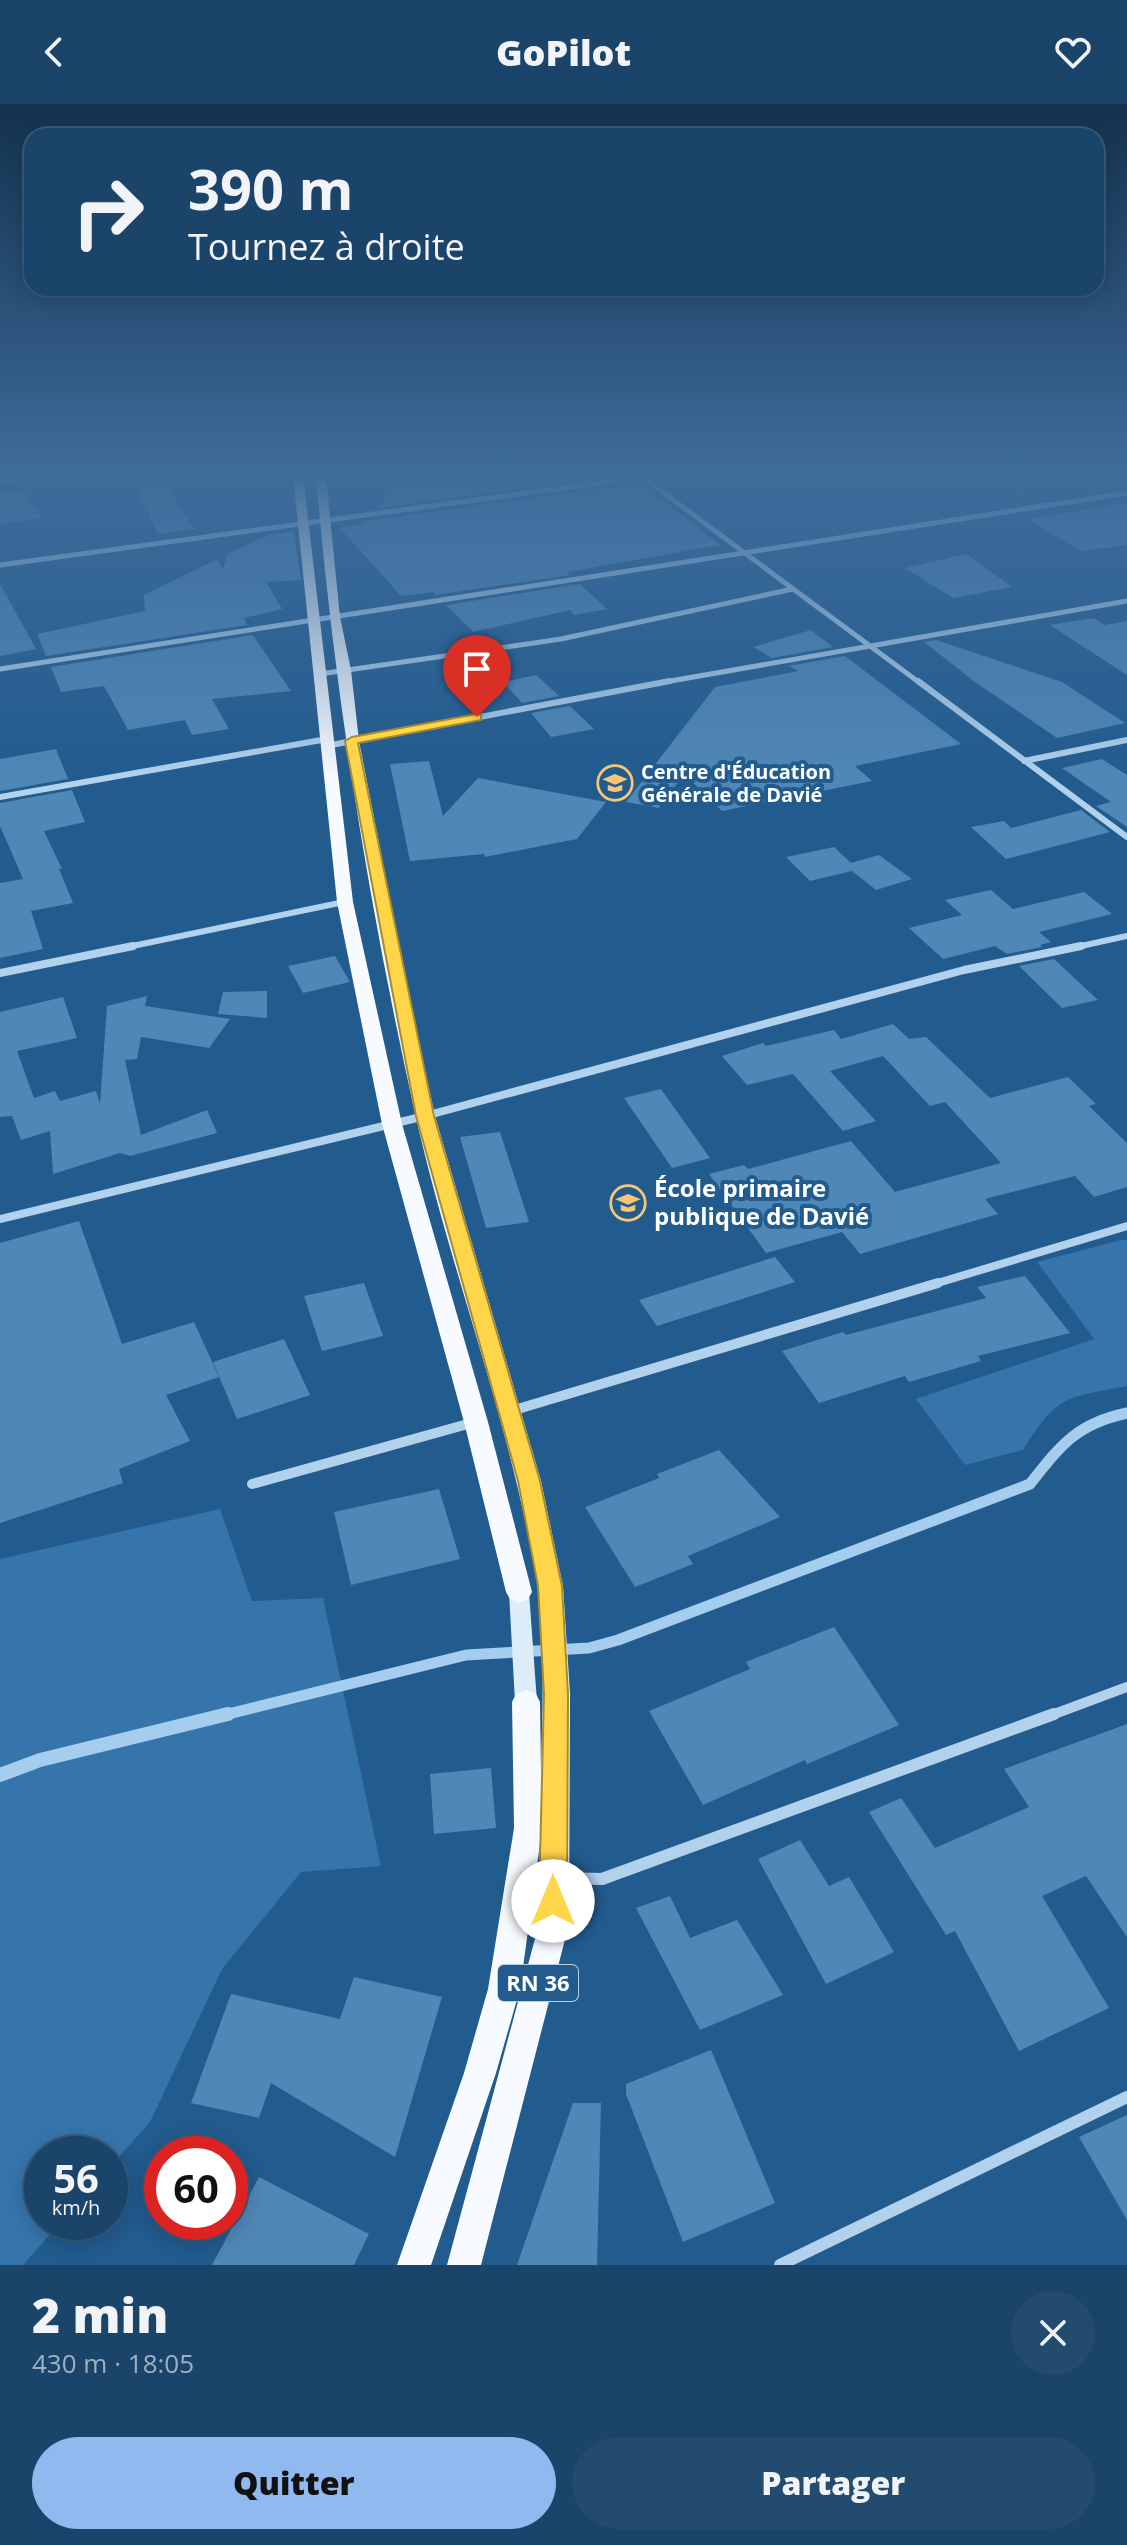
<!DOCTYPE html>
<html lang="fr">
<meta charset="utf-8">
<style>
body{margin:0;font-family:"Open Sans",sans-serif;background:#234b70;color:#f1f3f6;height:100vh;display:flex;flex-direction:column;font-size:30px;white-space:nowrap}
*{box-sizing:border-box;margin:0}
p{font-size:26px;color:#9fb0c1}
.icon{flex:none;width:44px;height:44px;fill:none;stroke:currentColor;stroke-width:2;stroke-linecap:round;stroke-linejoin:round}
.map{position:relative;height:2161px;overflow:hidden}
.panel{display:flex;flex-direction:column;background:#1a446a;flex:1}
.panel>*{flex:none}
.guide{position:absolute;left:24px;top:24px;width:1080px;height:168px;border-radius:24px;box-shadow:0 4px 20px #0003,0 0 0 2px #385c7e;background:#1a446a;color:#f1f3f6;overflow:hidden}
.speed{position:absolute;left:24px;top:2032px;display:flex;gap:16px;font-size:40px;font-weight:700;text-align:center}
.speed>*{display:grid;place-content:center;width:104px;height:104px;border-radius:50%;background:#1a446a;box-shadow:0 4px 20px #0003,0 0 0 2px #385c7e;line-height:1}
.speed small{font-size:20px;font-weight:400}
.speed .limit{border:12px solid #d22;background:#fff;color:#111}
.pin{position:absolute;display:grid;place-items:center;width:68px;height:68px;color:#fff;margin:-82px -34px;border-radius:50% 50% 50% 0;rotate:-45deg;box-shadow:0 0 8px #0007}
.pin .icon{rotate:45deg}
.me{position:absolute;width:88px;margin:-44px;rotate:0deg;stroke-linejoin:round;filter:drop-shadow(0 0 6px #0008)}
.turn{display:flex;align-items:center;gap:28px;height:168px;padding:0 32px;font-size:36px}
.turn .icon{width:104px;height:104px;stroke-width:2.5}
.turn b{display:block;font-size:56px;line-height:68px}
.round{display:grid;place-items:center;flex:none;width:84px;height:84px;border-radius:42px;background:#234b70}
.overview{display:flex;align-items:center;justify-content:space-between;height:136px;padding:0 32px}
h1{font-size:48px;font-weight:800;line-height:60px}
.action{display:flex;gap:16px;margin-top:auto;padding:16px 32px}
.action a{flex:1;height:92px;border-radius:48px;background:#90b9f0;color:#111;font-size:32px;font-weight:800;line-height:92px;text-align:center}
.action a+a{background:#234b70;color:#f1f3f6}
header{display:flex;justify-content:space-between;align-items:center;height:104px;padding:0 32px;background:#1a446a;font-size:36px;font-weight:800}
.map>svg:first-child{display:block}
.green{fill:#3675ab}
.lines{fill:none;stroke-linecap:round;stroke-linejoin:round}
.stream-far1{stroke:#a5cded;stroke-width:11}
.stream{stroke:#a5cded;stroke-width:14}
.building{fill:#4f87b7}
.minor-far4{stroke:#b1d1ec;stroke-width:5}
.minor-far3{stroke:#b1d1ec;stroke-width:6}
.minor-far2{stroke:#b1d1ec;stroke-width:8}
.minor-far1{stroke:#b1d1ec;stroke-width:10}
.minor{stroke:#b1d1ec;stroke-width:12}
.secondary{fill:#ddecf9;fill-rule:evenodd}
.primary{fill:#f7faff;fill-rule:evenodd}
.route{fill:#ffd54a;stroke:#a68a30;stroke-width:2}
.labels{text-anchor:middle;stroke-width:8;stroke-linejoin:round;paint-order:stroke}
.far-poi-label{font-size:20px;font-weight:bold;fill:#fff;stroke:#225b8e;text-anchor:start}
.shield{fill:#225b8e;stroke:#bdcedd;stroke-width:2}
.shield-label{font-size:22px;font-weight:bold;fill:#fff}
.poi-label{font-size:24px;font-weight:bold;fill:#fff;stroke:#225b8e;text-anchor:start}
</style>
<header><svg class="icon" aria-label="back" viewBox="0 0 24 24"><path d="M15 5l-7 7 7 7"/></svg>GoPilot<svg class="icon" aria-label="heart" viewBox="0 0 24 24"><path d="M12 20l-8-8c-3-5 5-10 8-4 3-6 11-1 8 4z"/></svg></header>
<div class="map">
<svg width="1127" height="2161" viewBox="0 0 1127 2161">
<rect width="100%" height="100%" fill="#225b8e"/>
<path class="green" d="M 1121,1136 L 1127,1136 L 1127,1282 C 1066,1294 1058,1290 1023,1346 L 965,1361 L 916,1295 L 1094,1235 L 1037,1158 Z
M 220,1405 L 252,1497 L 323,1494 L 381,1762 L 301,1768 L 222,1865 L 150,2018 L 110,2063 L 110,2050 L 42,2050 L 42,2118 L 61,2118 L 23,2161 L 0,2161 L 0,1455 Z"/>
<g class="lines">
<path class="stream-far1" d="M 220,1612 L 466,1551 L 589,1544 L 618,1536 L 1030,1380 C 1061,1341 1076,1320 1127,1309"/>
<path class="stream" d="M 0,1671 L 40,1656 L 228,1610"/>
</g>
<path class="building" d="M 163,372 L 177,398 L 195,425 L 158,430 L 132,374 Z
M 379,372 L 612,372 L 377,404 L 394,385 Z
M 641,379 L 720,441 L 567,468 L 569,471 L 436,491 L 433,488 L 401,492 L 340,424 L 360,421 L 365,417 Z
M 24,387 L 42,414 L 0,420 L 0,390 Z
M 1127,399 L 1127,441 L 1081,447 L 1027,415 Z
M 294,428 L 301,476 L 266,478 L 282,505 L 244,514 L 247,521 L 46,552 L 37,530 L 145,507 L 144,491 L 217,455 L 223,465 L 227,450 L 270,430 Z
M 967,450 L 1012,483 L 953,494 L 905,464 Z
M 0,480 L 36,545 L 0,552 Z
M 580,480 L 607,505 L 574,511 L 570,506 L 473,528 L 446,501 Z
M 1094,514 L 1105,521 L 1127,517 L 1127,571 L 1050,521 Z
M 811,526 L 833,543 L 772,554 L 753,543 Z
M 253,531 L 291,587 L 212,595 L 229,625 L 192,631 L 185,616 L 128,626 L 104,582 L 61,588 L 51,563 Z
M 936,536 L 1062,578 L 1125,619 L 1057,634 L 975,578 L 924,538 Z
M 845,552 L 961,640 L 855,662 L 872,677 L 722,707 L 684,670 L 659,704 L 626,698 L 715,583 L 799,567 L 788,562 Z
M 536,571 L 559,592 L 522,599 L 503,578 Z
M 570,602 L 594,625 L 551,633 L 531,609 Z
M 56,645 L 68,675 L 0,687 L 0,655 Z
M 1102,655 L 1127,671 L 1127,723 L 1096,702 L 1111,698 L 1062,664 Z
M 429,657 L 443,712 L 478,674 L 606,698 L 577,735 L 485,753 L 484,750 L 410,757 L 390,660 Z
M 72,686 L 85,718 L 44,727 L 62,765 L 59,765 L 73,799 L 31,807 L 43,845 L 0,854 L 0,779 L 23,775 L 0,722 L 0,699 Z
M 1081,706 L 1110,728 L 1006,755 L 971,723 L 1004,717 L 1011,724 Z
M 834,743 L 851,759 L 879,751 L 912,775 L 876,786 L 852,767 L 810,777 L 786,753 Z
M 991,786 L 1013,805 L 1084,788 L 1112,810 L 1039,828 L 1051,838 L 1040,841 L 1042,843 L 1007,850 L 995,842 L 943,855 L 909,824 L 962,811 L 945,796 Z
M 335,852 L 350,878 L 303,889 L 288,862 Z
M 1054,855 L 1098,896 L 1062,904 L 1019,862 Z
M 267,887 L 267,914 L 218,910 L 223,888 Z
M 147,892 L 145,902 L 230,915 L 209,944 L 141,933 L 137,955 L 125,956 L 141,1031 L 207,1006 L 217,1029 L 130,1052 L 120,1049 L 53,1070 L 50,1027 L 21,1036 L 12,1012 L 0,1013 L 0,908 L 63,893 L 77,934 L 17,947 L 34,994 L 55,987 L 60,997 L 96,987 L 100,1000 L 107,902 Z
M 893,920 L 909,935 L 926,933 L 990,994 L 1068,973 L 1096,1000 L 1089,1002 L 1127,1039 L 1127,1083 L 1094,1093 L 1075,1072 L 985,1095 L 998,1110 L 860,1150 L 842,1128 L 766,1149 L 709,1070 L 744,1061 L 748,1065 L 851,1037 L 895,1088 L 1001,1059 L 945,998 L 930,1002 L 883,952 L 830,967 L 876,1017 L 843,1027 L 793,970 L 747,981 L 722,952 L 763,939 L 766,942 L 834,926 L 841,935 Z
M 661,985 L 710,1054 L 672,1064 L 624,994 Z
M 500,1028 L 529,1118 L 486,1124 L 460,1033 Z
M 79,1117 L 122,1240 L 194,1218 L 219,1273 L 166,1291 L 190,1337 L 119,1365 L 123,1379 L 0,1419 L 0,1139 Z
M 775,1153 L 795,1178 L 657,1222 L 639,1196 Z
M 1025,1172 L 1070,1229 L 978,1252 L 981,1257 L 909,1278 L 905,1272 L 819,1299 L 782,1247 L 843,1228 L 846,1231 L 986,1194 L 977,1183 Z
M 364,1179 L 383,1232 L 322,1247 L 304,1192 Z
M 284,1235 L 310,1291 L 237,1315 L 213,1258 Z
M 719,1346 L 780,1413 L 688,1452 L 693,1460 L 635,1483 L 585,1403 L 659,1374 L 657,1370 Z
M 439,1385 L 460,1455 L 351,1481 L 334,1408 Z
M 834,1523 L 899,1621 L 807,1660 L 805,1656 L 703,1701 L 649,1607 L 750,1565 L 746,1558 Z
M 1127,1620 L 1127,1833 L 1086,1772 L 1042,1792 L 1109,1904 L 1019,1947 L 955,1827 L 946,1831 L 869,1708 L 901,1694 L 935,1744 L 1029,1703 L 1004,1665 Z
M 491,1664 L 496,1724 L 434,1730 L 430,1670 Z
M 800,1736 L 829,1782 L 849,1773 L 894,1848 L 826,1880 L 758,1755 Z
M 670,1792 L 690,1834 L 737,1816 L 783,1891 L 700,1926 L 636,1804 Z
M 354,1873 L 442,1893 L 395,2053 L 271,1979 L 259,2014 L 191,1999 L 231,1890 L 340,1915 Z
M 711,1946 L 775,2099 L 683,2138 L 626,1990 L 626,1980 Z
M 573,1999 L 601,1999 L 597,2161 L 517,2161 Z
M 1127,2011 L 1127,2116 L 1079,2033 Z
M 259,2073 L 369,2130 L 354,2161 L 212,2161 Z"/>
<g class="lines">
<path class="minor-far4" d="M 641,372 L 920,579
M 0,461 L 643,373
M 0,565 L 1127,389
M 320,570 L 561,535 L 793,485
M 659,579 L 1127,497"/>
<path class="minor-far3" d="M 918,577 L 1127,733
M 326,642 L 670,577
M 1024,657 L 1127,636
M 0,693 L 327,635
M 123,844 L 344,798
M 1072,844 L 1127,832"/>
<path class="minor-far2" d="M 0,869 L 133,842
M 0,1115 L 425,1012 L 964,866 L 1081,842
M 931,1181 L 1127,1122"/>
<path class="minor-far1" d="M 511,1307 L 938,1179
M 252,1380 L 475,1318
M 1049,1612 L 1127,1583"/>
<path class="minor" d="M 561,1774 L 602,1775 L 1054,1610
M 780,2161 L 1127,1993"/>
<path class="secondary" d="M 32,372 L 54,372 L 0,380 L 0,376 Z
M 519,1480 L 526,1482 L 529,1488 L 537,1598 L 534,1605 L 526,1607 L 518,1605 L 515,1598 L 509,1488 L 512,1482 Z"/>
<path class="primary" d="M 293,372 L 303,372 L 353,798 L 402,1020 L 488,1318 L 532,1488 L 528,1495 L 519,1499 L 510,1495 L 506,1488 L 464,1318 L 382,1020 L 337,798 Z
M 316,372 L 326,372 L 340,513 L 351,566 L 359,637 L 409,892 L 435,1012 L 541,1377 L 563,1482 L 570,1590 L 569,1820 L 481,2161 L 447,2161 L 539,1820 L 540,1740 L 520,1885 L 496,1969 L 431,2161 L 397,2161 L 464,1969 L 488,1885 L 514,1724 L 512,1598 L 516,1590 L 526,1586 L 536,1590 L 540,1598 L 541,1671 C 542,1608 546,1541 537,1479 C 511,1318 450,1167 415,1009 C 368,799 334,586 316,372 Z"/>
</g>
<linearGradient id="sky" x2="0" y2="1"><stop stop-color="#13324e"/><stop offset="0.55" stop-color="#3e6c9b"/><stop offset="1" stop-color="#3e6c9b" stop-opacity="0"/></linearGradient>
<rect width="1127" height="674" fill="url(#sky)"/>
<path class="route" d="M 477,610 L 481,611 L 481,616 L 358,639 L 434,1012 L 540,1377 L 562,1482 L 568,1590 L 567,1797 L 563,1806 L 553,1810 L 543,1806 L 539,1797 L 544,1590 L 538,1482 L 518,1377 L 416,1012 L 345,637 L 352,633 Z"/>
<defs>
<symbol id="school-ring" viewBox="-11 -11 22 22"><circle r="9.5" fill="#225b8e" stroke="#f8c674" stroke-width="1.5"/><path d="M0-5L7-2L0 1L-7-2ZM-4 1L0 2.5L4 1V4Q0 6-4 4Z" fill="#f8c674"/></symbol>
</defs>
<g fill-rule="evenodd">
<use href="#school-ring" x="595" y="659" width="40" height="40"/>
<use href="#school-ring" x="608" y="1079" width="40" height="40"/>
</g>
<g class="labels">
<g class="far-poi-label">
<text x="641" y="675">Centre d'Éducation<tspan x="641" dy="23">Générale de Davié</tspan></text>
</g>
<rect class="shield" x="498" y="1861" width="80" height="36" rx="6"/>
<g class="shield-label">
<text x="538" y="1887">RN 36</text>
</g>
<g class="poi-label">
<text x="654" y="1093">École primaire<tspan x="654" dy="28">publique de Davié</tspan></text>
</g>
</g>
</svg>
<div class="speed"><div>56<small>km/h</small></div><div class="limit">60</div></div>
<div class="pin" style="left:477px;top:613px;background:#d93025"><svg class="icon" aria-label="arrive" viewBox="0 0 24 24"><path d="M6 21V4h12l-3 4 3 4H6"/></svg></div>
<svg class="me" style="left:553px;top:1797px" viewBox="-20 -20 40 40"><circle r="19" fill="#fff"/><path d="M0-13L10 11 0 6-10 11z" fill="#ffd54a"/></svg>
<div class="guide">
<div class="turn"><svg class="icon" aria-label="right" viewBox="0 0 24 24"><path d="M7 20v-9h11M14 6l5 5-5 5"/></svg><div><b>390 m</b>Tournez à droite</div></div>
</div>
</div>
<section class="panel">
<div class="overview"><div><h1>2 min</h1><p>430 m · 18:05</p></div><a class="round"><svg class="icon" aria-label="close" viewBox="0 0 24 24"><path d="M6 6l12 12M18 6L6 18"/></svg></a></div>
<div class="action"><a>Quitter</a><a>Partager</a></div>
</section>
